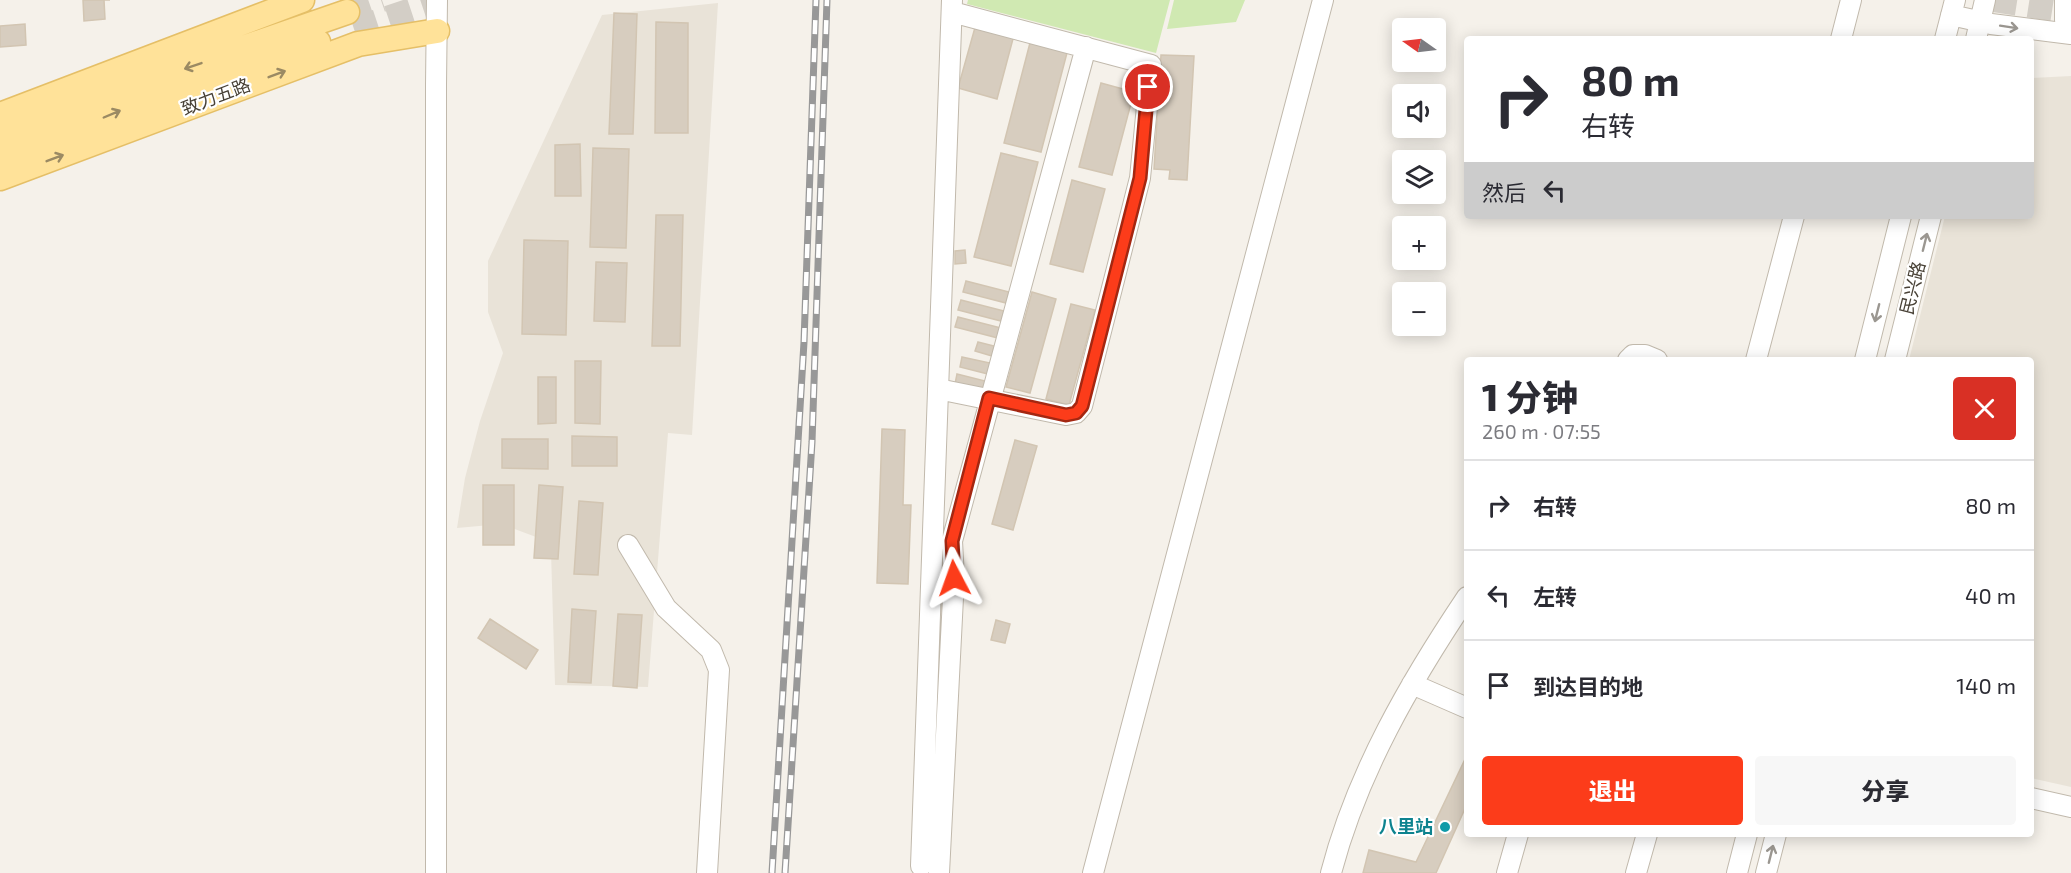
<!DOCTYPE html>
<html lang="zh">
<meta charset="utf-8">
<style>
body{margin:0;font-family:"Exo 2","Noto Sans SC",sans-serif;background:#f7f7f7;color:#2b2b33;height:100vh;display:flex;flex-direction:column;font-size:22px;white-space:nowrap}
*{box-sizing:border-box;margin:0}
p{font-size:20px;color:#7c7c81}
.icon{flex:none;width:33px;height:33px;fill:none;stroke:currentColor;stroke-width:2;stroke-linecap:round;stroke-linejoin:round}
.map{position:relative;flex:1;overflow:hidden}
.drawer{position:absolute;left:1464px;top:357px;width:570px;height:480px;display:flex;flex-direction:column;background:#fff;border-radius:6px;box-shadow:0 3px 15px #0003}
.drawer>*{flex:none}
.banner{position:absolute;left:1464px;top:36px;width:570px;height:183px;border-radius:6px;box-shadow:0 3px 15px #0003;background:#fff;color:#2b2b33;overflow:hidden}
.needle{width:39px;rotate:284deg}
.tools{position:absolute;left:1392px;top:18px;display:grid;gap:12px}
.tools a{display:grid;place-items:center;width:54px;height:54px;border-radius:6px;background:#fff;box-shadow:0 3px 15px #0003;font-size:30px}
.pin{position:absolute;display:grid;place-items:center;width:51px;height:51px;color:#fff;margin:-26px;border:3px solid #fff;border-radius:50%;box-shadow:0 2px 6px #0007}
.me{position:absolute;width:66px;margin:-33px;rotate:356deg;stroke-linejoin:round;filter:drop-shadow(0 0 4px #0008)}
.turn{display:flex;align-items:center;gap:21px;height:126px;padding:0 18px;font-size:27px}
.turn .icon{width:78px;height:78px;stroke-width:2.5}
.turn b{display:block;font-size:42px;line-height:51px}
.then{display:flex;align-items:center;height:57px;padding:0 18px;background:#0003;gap:12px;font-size:22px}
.round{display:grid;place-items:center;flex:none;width:63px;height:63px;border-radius:6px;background:#f7f7f7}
.headline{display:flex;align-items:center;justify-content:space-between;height:102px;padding:0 18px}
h1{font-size:36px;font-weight:800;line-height:45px}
.cta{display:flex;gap:12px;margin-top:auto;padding:12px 18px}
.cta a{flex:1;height:69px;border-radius:6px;background:#fc3c1a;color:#fff;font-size:24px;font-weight:800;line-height:69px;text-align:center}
.cta a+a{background:#f7f7f7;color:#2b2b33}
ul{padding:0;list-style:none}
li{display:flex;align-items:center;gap:18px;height:90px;padding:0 18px;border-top:2px solid #e1e1e2}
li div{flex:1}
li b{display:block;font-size:22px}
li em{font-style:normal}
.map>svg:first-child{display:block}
.residential{fill:#e9e3d8}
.green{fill:#d0e9b2}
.building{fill:#d7cdbf;stroke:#d2c5b2;stroke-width:1.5}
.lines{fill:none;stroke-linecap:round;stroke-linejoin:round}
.major-tunnel{stroke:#d3cec6;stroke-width:24;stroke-dasharray:24 12;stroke-linecap:butt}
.minor-casing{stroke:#c1b9ac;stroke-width:22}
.major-casing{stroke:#e5bf67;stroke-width:27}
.minor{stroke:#fff;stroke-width:20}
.major{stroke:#ffe299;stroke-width:24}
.rail-casing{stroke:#989898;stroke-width:7}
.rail{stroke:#fff;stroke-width:4.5;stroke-dasharray:14;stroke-linecap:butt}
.oneway{stroke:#9b9791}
.oneway2{stroke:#9b8a63}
.route-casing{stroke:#a42711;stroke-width:15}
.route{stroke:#fc3c1a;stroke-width:10}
.culture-dot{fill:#0f9aa8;stroke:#fff;stroke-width:2}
.labels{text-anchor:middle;stroke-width:4.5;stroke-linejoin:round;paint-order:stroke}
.street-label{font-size:18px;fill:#494237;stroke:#fff}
.culture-label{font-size:18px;font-weight:bold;fill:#0d838f;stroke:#fff;text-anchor:end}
</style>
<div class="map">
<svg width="2071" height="873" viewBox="0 0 2071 873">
<rect width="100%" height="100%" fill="#f5f1ea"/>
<path class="residential" d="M 718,3 L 692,435 L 668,433 L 648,687 L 555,685 L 551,552 L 536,537 L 501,524 L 457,528 L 465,478 L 480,421 L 503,353 L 488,312 L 488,261 L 602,15 Z
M 2071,76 L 2071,787 L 2031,778 L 2031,360 L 1909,360 L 1945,216 L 2031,216 L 2031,78 Z"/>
<path class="green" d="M 968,0 L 1170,0 L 1156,53 L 967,4 Z
M 1174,0 L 1245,0 L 1236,22 L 1167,29 Z"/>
<path class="building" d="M 83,0 L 110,0 L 104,0 L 105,19 L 84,21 Z
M 614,13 L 637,14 L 633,134 L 609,134 Z
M 656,22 L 688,23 L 688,133 L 655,133 Z
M 25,24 L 26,45 L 0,47 L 0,26 Z
M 976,24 L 1014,35 L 997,99 L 958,88 Z
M 1031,39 L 1068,49 L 1041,152 L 1004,143 Z
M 1161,55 L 1194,56 L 1187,180 L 1169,179 L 1170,170 L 1154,169 Z
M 1101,83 L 1134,92 L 1112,175 L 1079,167 Z
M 580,144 L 581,196 L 555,196 L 555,145 Z
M 593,148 L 629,149 L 626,248 L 590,247 Z
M 1001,153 L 1038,162 L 1011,266 L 974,257 Z
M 1072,180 L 1105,189 L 1083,272 L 1050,264 Z
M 656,215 L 683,215 L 680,346 L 652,346 Z
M 524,240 L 568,241 L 566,335 L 522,334 Z
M 965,250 L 966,263 L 955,264 L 955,251 Z
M 596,262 L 627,263 L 625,322 L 594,321 Z
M 966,281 L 1009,292 L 1006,303 L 963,292 Z
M 1032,292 L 1056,299 L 1030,393 L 1006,387 Z
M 961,300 L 1004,311 L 1001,321 L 958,310 Z
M 1071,304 L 1095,310 L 1069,405 L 1046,399 Z
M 958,317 L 1001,328 L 998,338 L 955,327 Z
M 978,342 L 994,346 L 992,356 L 975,351 Z
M 962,357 L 990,363 L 988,374 L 960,367 Z
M 575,361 L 601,361 L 600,424 L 575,423 Z
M 957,374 L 985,381 L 983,391 L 955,384 Z
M 538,377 L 556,377 L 556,423 L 538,424 Z
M 882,429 L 905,430 L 903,505 L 911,505 L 908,584 L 877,583 Z
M 572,436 L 617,437 L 617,466 L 572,466 Z
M 502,439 L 548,439 L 548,469 L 502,468 Z
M 1015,440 L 1037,446 L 1013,530 L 992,524 Z
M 483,485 L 514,485 L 514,545 L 483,545 Z
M 539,485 L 563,487 L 558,559 L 534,558 Z
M 579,501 L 603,503 L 598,575 L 574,574 Z
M 572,609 L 596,611 L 591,683 L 568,682 Z
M 618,614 L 642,615 L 637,688 L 613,686 Z
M 490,619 L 538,650 L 526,669 L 478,638 Z
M 996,620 L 1010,624 L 1005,643 L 991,640 Z
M 1467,755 L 1467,804 L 1436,873 L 1363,873 L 1369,850 L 1416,862 Z"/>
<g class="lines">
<path class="major-tunnel" d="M 1993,0 L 2071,12
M 347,12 L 382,0
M 354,29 L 441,0"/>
<defs>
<path id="minor" d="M 2065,0 L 2065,20 L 2071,32
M 1951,15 L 1991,24 L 2071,34
M 1841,39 L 1851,0
M 1945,39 L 1955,0
M 1976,39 L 1985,0
M 1628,360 L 1633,355 L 1645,355 L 1657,360
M 1756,360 L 1794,216
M 1865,360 L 1901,216
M 1895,360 L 1931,216
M 938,389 L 1066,415 L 1076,413 L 1082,406 L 1140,178 L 1151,65 L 952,12
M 628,545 L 666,608 L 711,650 L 719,670 L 707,873
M 1412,684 L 1467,708
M 2031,798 L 2071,807
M 921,866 L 952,0
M 436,873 L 436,85 L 437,0
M 939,873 L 954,578 L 952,541 L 1086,47
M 1093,873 L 1323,0
M 1331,873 C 1357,773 1410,682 1467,597
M 1507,873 L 1518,834
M 1636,873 L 1647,834
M 1737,873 L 1747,834
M 1766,873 L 1776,834"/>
<path id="major" d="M 0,115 L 302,0
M 0,137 L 156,78 L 347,12
M 0,161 L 123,109 L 318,42
M 0,178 L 358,44 L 437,31"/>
</defs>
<use href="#minor" class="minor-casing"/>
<use href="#major" class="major-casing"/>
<use href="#minor" class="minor"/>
<use href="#major" class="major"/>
<defs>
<path id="rail" d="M 772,873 L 804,342 L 816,0
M 785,873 L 812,442 L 827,0"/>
</defs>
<use href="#rail" class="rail-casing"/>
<use href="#rail" class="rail"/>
</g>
<defs><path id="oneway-shaft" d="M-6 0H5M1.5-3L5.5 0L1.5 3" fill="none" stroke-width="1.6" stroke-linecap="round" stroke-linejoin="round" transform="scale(1.5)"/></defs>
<g class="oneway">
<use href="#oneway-shaft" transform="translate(2009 27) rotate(9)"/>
<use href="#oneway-shaft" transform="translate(1925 242) rotate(-76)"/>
<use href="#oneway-shaft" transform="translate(1877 313) rotate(104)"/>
<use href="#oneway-shaft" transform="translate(1771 854) rotate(-76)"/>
</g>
<g class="oneway2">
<use href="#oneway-shaft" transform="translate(193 66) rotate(161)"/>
<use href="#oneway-shaft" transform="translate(277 74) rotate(-21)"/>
<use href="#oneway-shaft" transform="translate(112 114) rotate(-23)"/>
<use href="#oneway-shaft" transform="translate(55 158) rotate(-21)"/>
</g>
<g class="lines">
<defs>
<path id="route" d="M 954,578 L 952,541 L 989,398 L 1066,415 L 1076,413 L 1082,406 L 1140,178 L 1148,87"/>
</defs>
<use href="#route" class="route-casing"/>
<use href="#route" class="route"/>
</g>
<circle class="culture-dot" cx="1445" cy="827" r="6"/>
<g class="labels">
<g class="street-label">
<text transform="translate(216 97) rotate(-21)" y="6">致力五路</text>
<text transform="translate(1913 288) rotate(-76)" y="6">民兴路</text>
</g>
<g class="culture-label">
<text x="1433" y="833">八里站</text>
</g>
</g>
</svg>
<div class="tools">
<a><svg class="needle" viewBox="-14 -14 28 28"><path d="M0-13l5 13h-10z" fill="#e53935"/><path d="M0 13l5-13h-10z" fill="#7c7c81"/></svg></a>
<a><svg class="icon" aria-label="sound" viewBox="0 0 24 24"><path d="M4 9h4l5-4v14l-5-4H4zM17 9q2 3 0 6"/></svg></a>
<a><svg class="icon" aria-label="layers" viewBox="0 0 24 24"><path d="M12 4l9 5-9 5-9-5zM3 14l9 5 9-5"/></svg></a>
<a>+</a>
<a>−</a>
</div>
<div class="pin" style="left:1148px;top:87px;background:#d93025"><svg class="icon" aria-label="arrive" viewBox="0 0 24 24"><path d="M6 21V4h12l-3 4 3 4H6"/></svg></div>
<svg class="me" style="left:954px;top:578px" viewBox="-20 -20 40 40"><path d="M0-17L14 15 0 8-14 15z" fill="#fc3c1a" stroke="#fff" stroke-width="4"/></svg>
<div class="banner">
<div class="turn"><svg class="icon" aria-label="right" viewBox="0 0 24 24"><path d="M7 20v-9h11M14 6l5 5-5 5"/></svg><div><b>80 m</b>右转</div></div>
<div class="then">然后<svg class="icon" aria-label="left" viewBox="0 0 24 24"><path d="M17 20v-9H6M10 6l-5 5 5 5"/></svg></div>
</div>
<section class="drawer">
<div class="headline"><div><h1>1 分钟</h1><p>260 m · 07:55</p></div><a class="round" style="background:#d93025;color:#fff"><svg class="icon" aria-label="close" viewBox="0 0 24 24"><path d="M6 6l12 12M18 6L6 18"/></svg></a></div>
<ul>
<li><svg class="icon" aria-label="right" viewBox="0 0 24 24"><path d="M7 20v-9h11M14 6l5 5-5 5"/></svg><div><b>右转</b></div><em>80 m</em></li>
<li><svg class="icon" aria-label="left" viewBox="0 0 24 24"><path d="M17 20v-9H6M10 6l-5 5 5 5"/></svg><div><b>左转</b></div><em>40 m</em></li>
<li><svg class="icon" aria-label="arrive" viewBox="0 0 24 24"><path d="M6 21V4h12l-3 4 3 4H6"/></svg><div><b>到达目的地</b></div><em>140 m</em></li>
</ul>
<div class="cta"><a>退出</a><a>分享</a></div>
</section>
</div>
